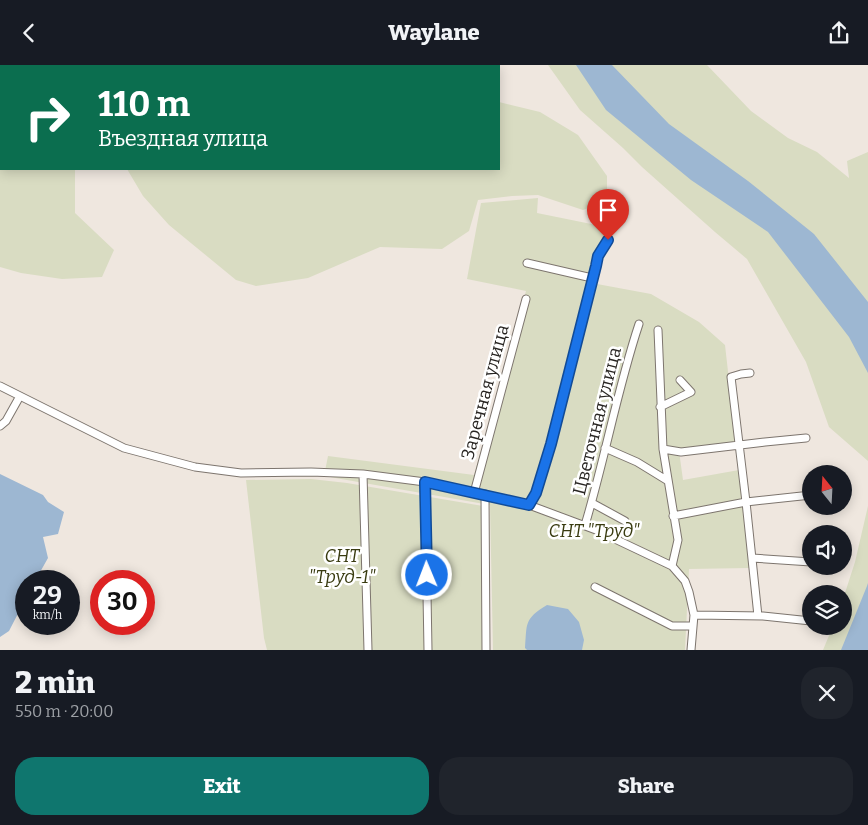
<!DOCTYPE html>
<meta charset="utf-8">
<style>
body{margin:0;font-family:Bitter,serif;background:#20242c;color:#f1f3f6;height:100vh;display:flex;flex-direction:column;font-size:19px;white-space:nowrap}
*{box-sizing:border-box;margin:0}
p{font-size:16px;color:#9ea1a6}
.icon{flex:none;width:28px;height:28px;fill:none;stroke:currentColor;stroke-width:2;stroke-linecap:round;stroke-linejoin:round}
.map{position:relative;height:585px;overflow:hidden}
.drawer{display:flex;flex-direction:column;background:#171b24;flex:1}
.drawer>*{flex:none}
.hud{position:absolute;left:0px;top:0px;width:500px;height:105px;box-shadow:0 2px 12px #0003;background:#0b6e4f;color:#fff;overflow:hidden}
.needle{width:32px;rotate:342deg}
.controls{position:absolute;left:802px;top:400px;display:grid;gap:10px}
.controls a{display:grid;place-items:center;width:50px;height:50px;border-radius:50%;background:#171b24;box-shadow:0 2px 12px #0003;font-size:25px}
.speed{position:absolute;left:15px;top:505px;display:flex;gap:10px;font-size:25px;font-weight:700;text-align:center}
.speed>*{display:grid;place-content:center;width:65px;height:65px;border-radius:50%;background:#171b24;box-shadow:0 2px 12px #0003;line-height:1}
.speed small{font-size:12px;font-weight:400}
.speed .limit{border:8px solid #d22;background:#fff;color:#111}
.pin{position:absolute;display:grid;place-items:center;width:42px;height:42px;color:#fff;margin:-51px -21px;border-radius:50% 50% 50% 0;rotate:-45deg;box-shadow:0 0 5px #0007}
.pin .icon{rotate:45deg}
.me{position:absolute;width:55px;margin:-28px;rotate:359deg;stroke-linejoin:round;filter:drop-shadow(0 0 4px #0008)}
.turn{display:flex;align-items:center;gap:18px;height:105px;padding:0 15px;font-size:22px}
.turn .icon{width:65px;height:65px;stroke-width:2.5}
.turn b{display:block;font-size:35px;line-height:42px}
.round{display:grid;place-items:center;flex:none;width:52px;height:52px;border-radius:20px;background:#20242c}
.overview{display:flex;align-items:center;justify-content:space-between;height:85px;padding:0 15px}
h1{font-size:30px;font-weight:800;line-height:38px}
.cta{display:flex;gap:10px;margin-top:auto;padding:10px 15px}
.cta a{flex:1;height:58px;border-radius:20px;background:#0f766e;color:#fff;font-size:20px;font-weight:800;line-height:58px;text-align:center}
.cta a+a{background:#20242c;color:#f1f3f6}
header{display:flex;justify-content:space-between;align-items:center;height:65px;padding:0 15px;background:#171b24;font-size:22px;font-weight:800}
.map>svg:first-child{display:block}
.green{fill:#d9dcc2}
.water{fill:#9db7d2}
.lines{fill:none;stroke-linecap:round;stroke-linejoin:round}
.minor-casing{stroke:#7d756e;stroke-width:9}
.minor{stroke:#fff;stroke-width:7}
.route-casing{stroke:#114b97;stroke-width:12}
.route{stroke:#1a73e8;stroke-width:9}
.labels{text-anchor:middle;stroke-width:5;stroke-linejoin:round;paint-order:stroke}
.street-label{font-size:18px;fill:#282522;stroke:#fff}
.park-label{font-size:18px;font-style:italic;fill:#393b10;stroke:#fff}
</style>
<header><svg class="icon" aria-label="back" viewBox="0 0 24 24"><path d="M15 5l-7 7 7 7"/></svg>Waylane<svg class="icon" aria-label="share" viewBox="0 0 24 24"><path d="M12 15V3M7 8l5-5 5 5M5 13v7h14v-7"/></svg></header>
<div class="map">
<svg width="868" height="585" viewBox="0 0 868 585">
<rect width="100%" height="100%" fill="#efe7df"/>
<path class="green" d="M 119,0 L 452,0 L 453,1 L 119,1 Z
M 548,0 L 707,0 L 751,46 L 788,73 L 817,87 L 849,113 L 847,96 L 868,87 L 868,396 L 829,362 L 806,297 L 747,194 L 715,167 L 642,102 L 623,83 L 580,45 Z
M 499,37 L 540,47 L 578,70 L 607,111 L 607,136 L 583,145 L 538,130 L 512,131 L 478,135 L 469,166 L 442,184 L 380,182 L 308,213 L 256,221 L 236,215 L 169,160 L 143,131 L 127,104 L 122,104 L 499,104 Z
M 0,64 L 1,64 L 1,104 L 75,104 L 75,148 L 114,185 L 102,212 L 62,214 L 21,208 L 0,202 Z
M 538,133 L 537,148 L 606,162 L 597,219 L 651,229 L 699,257 L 725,280 L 736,377 L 679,386 L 683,415 L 739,405 L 749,503 L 689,504 L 685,585 L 493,585 L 490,440 L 324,411 L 328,391 L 474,410 L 526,226 L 467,214 L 481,138 Z
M 311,414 L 347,418 L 483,441 L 486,585 L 267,585 L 264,573 L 246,415 Z
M 868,441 L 868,585 L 823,585 L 833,561 L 844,561 L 844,531 L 855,497 Z"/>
<path class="water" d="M 576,0 L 612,0 L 669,59 L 748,116 L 814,169 L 868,237 L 868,308 L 849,272 L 768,167 L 691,115 L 606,45 Z
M 0,409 L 43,430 L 48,437 L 64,447 L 58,469 L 43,472 L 48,493 L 35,516 L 26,516 L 26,533 L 9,566 L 0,572 Z
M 868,518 L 868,585 L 841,585 L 867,521 Z
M 547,540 L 568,544 L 579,557 L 584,575 L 582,585 L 527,585 L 525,583 C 527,558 524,554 547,540 Z"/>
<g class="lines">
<defs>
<path id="minor" d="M 527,198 L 592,213
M 658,265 L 663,384 L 678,475 L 672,501
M 750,308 L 741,309 L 731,312 L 746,437 L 758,551
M 0,321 L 124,383 L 195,402 L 241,408 L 311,407 L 363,409 L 425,417 L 529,440 L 596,465 L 672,501 L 685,516 L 689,527 L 694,550 L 691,585
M 660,342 L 691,327 L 680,315
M 0,361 L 6,356 L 20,331
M 605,383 L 637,397 L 668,416
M 663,384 L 681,387 L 765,377 L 806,373
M 363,409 L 368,585
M 425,417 L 428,585
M 474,428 L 526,234
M 485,429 L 486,585
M 592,438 L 625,456
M 529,440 L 536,428 L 551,379 L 598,191 L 608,175
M 673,451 L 746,437 L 811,430
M 585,460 C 605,394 617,325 639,259
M 752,493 L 811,497
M 595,522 L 672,561 L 692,561
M 694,550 L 763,551 L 811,556"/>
</defs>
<use href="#minor" class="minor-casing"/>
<use href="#minor" class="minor"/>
</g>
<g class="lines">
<defs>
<path id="route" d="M 427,510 L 425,417 L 529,440 L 536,428 L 551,379 L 596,201 L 598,191 L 608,175"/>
</defs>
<use href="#route" class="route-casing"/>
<use href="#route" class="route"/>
</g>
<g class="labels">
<g class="street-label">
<text transform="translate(485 327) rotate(-75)" y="6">Заречная улица</text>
<text transform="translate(597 356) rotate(-76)" y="6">Цветочная улица</text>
</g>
<g class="park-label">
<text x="594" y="472">СНТ "Труд"</text>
<text x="342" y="497">СНТ<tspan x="342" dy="21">"Труд-1"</tspan></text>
</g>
</g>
</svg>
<div class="controls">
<a><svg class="needle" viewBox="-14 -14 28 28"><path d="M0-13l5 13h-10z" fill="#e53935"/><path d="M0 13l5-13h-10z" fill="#9ea1a6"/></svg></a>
<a><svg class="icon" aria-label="sound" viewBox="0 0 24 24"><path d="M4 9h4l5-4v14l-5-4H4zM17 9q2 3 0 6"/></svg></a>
<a><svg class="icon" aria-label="layers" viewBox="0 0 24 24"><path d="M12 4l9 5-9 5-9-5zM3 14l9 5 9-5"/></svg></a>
</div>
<div class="speed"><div>29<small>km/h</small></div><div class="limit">30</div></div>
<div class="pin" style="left:608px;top:175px;background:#d93025"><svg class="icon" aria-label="arrive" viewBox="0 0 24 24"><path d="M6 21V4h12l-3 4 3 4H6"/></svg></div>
<svg class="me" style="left:427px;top:510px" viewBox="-20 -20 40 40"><circle r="17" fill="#1a73e8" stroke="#fff" stroke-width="3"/><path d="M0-11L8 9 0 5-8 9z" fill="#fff"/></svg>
<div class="hud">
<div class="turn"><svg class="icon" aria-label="right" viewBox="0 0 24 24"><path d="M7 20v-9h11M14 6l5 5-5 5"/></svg><div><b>110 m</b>Въездная улица</div></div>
</div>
</div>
<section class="drawer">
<div class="overview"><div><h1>2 min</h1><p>550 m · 20:00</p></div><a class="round"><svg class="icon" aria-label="close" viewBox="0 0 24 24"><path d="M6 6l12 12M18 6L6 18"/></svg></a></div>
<div class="cta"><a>Exit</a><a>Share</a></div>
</section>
